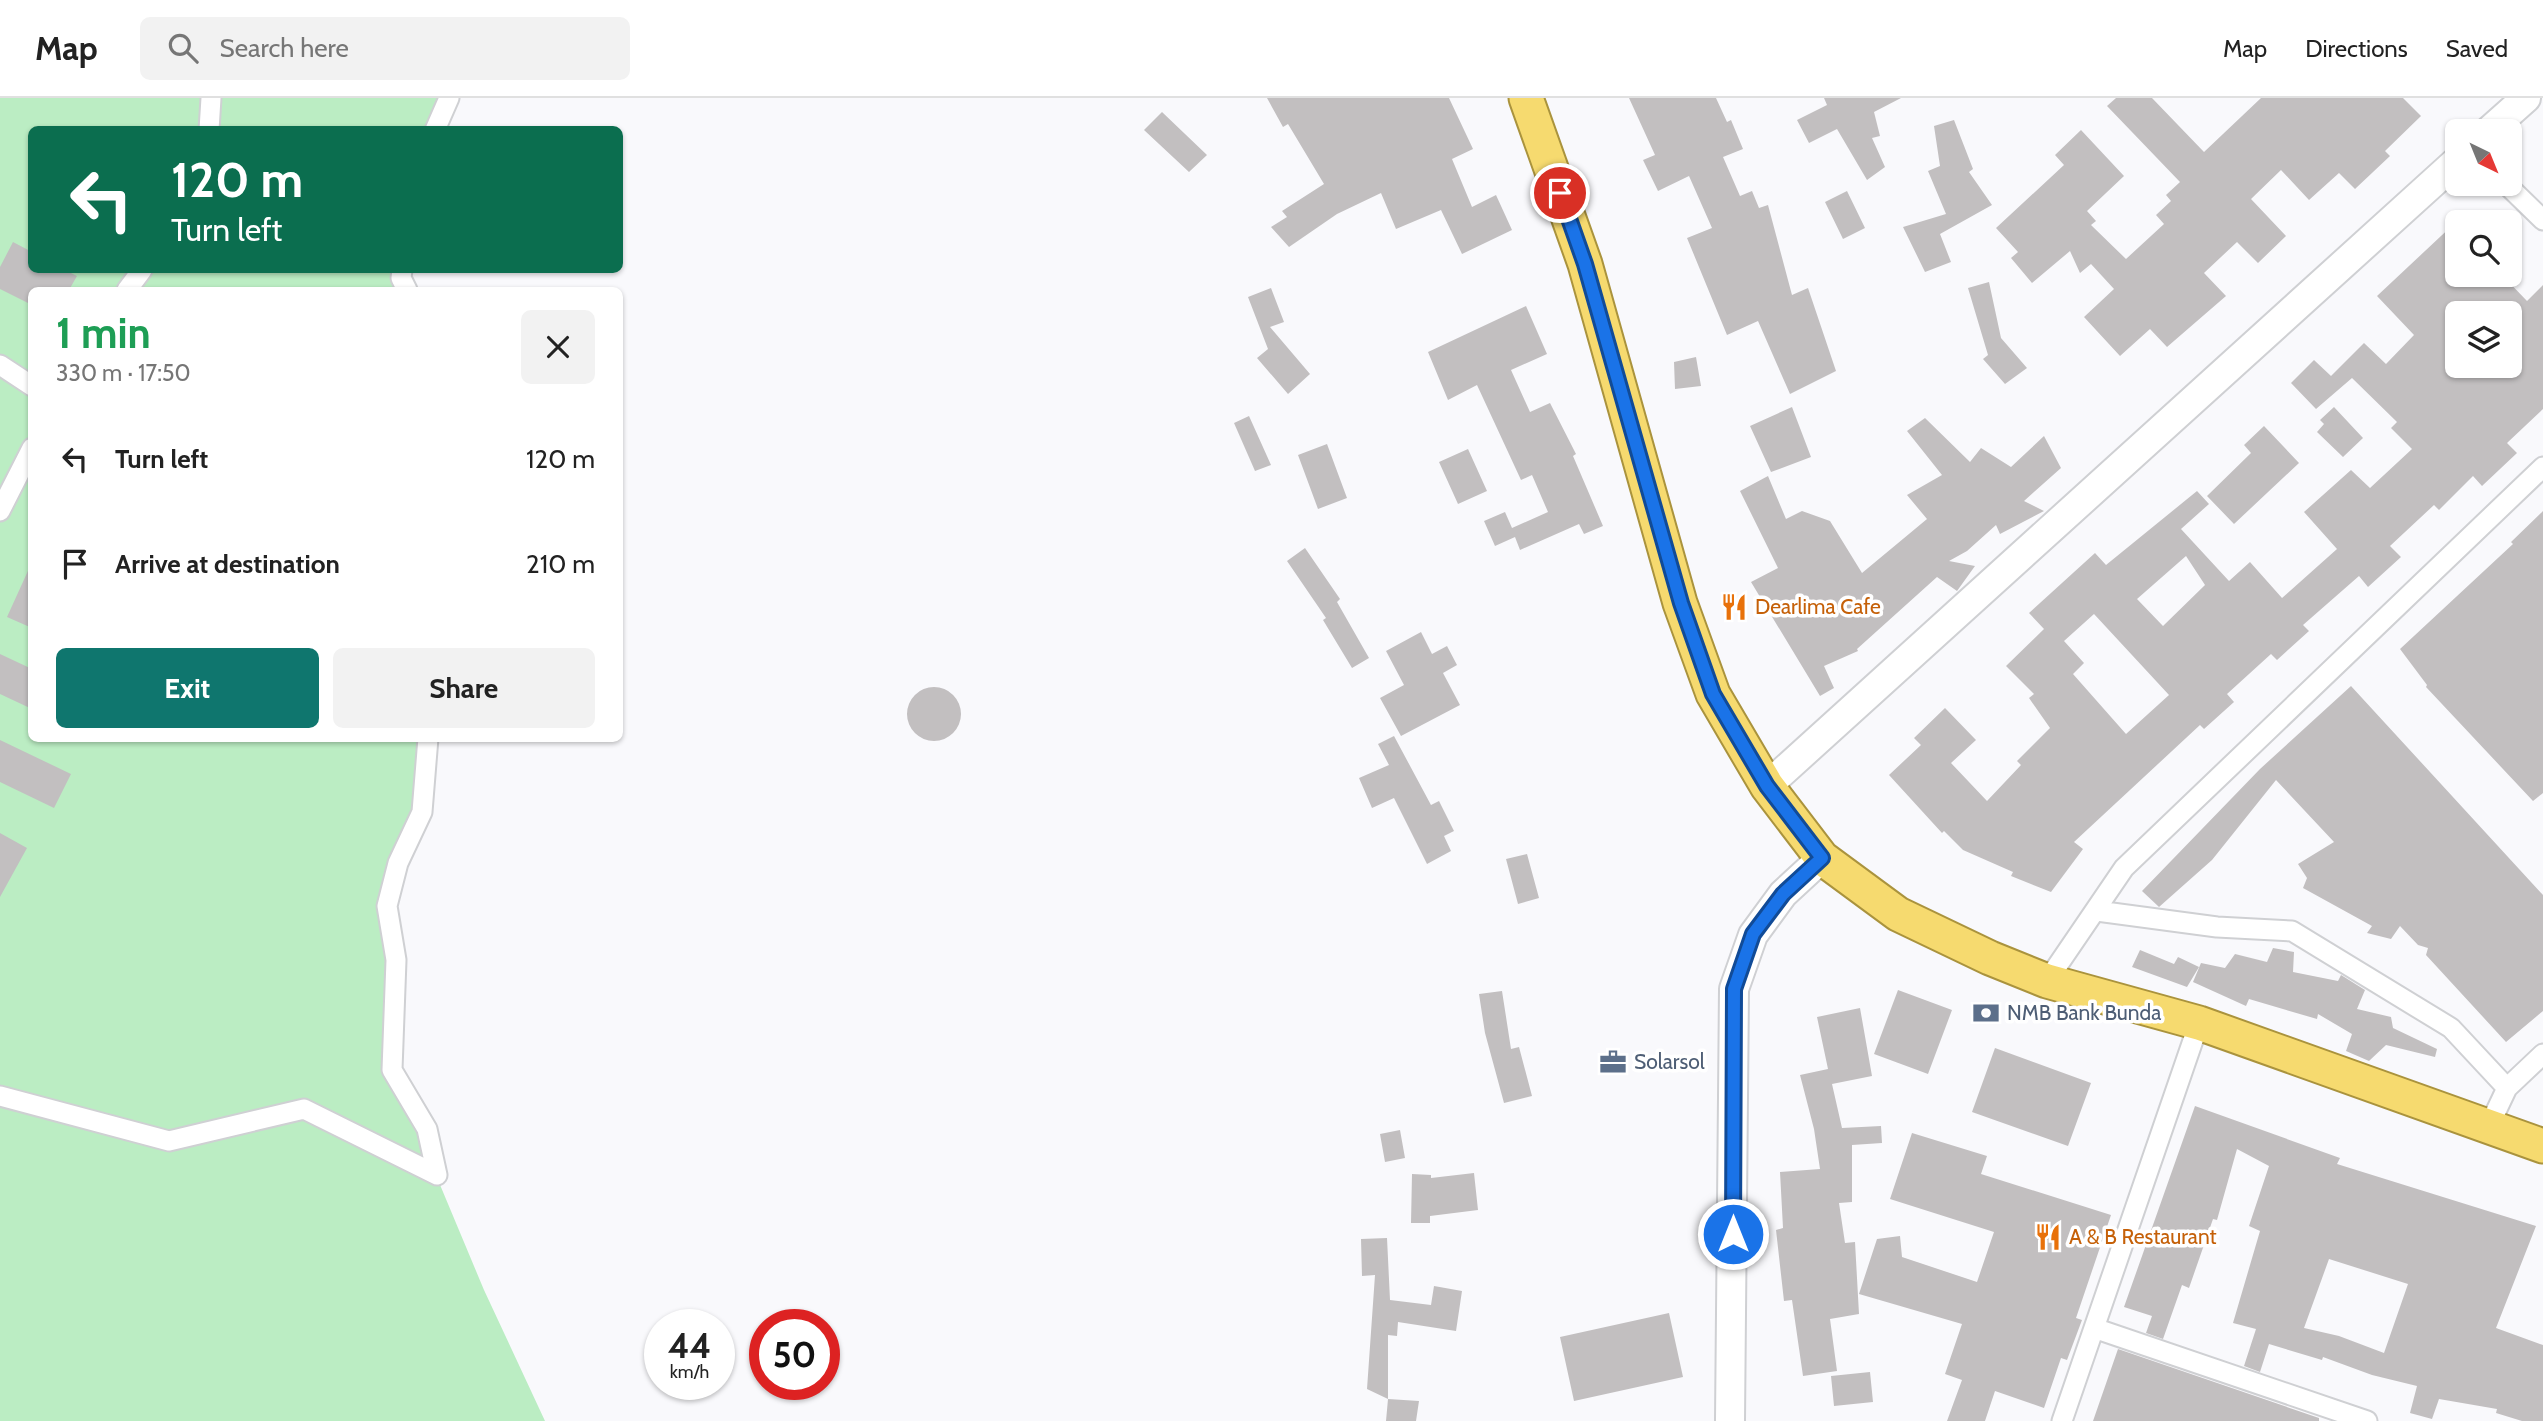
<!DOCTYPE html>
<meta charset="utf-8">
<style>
body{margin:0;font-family:Cabin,sans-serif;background:#f2f2f2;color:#222;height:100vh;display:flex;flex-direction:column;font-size:26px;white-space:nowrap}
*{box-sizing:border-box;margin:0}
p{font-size:23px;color:#767676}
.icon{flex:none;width:38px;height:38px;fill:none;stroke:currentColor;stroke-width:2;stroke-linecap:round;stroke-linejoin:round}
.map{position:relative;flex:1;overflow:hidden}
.side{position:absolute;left:28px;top:189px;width:595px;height:455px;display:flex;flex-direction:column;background:#fff;border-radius:10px;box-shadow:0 2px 5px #0004}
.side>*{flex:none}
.top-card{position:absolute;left:28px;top:28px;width:595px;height:147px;border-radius:10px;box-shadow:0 2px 5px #0004;background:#0b6e4f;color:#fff;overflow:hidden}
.needle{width:46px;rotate:137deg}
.tools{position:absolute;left:2445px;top:21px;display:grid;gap:14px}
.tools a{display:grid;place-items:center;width:77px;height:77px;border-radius:10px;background:#fff;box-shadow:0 2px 5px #0004;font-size:35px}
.speed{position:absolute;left:644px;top:1211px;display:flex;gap:14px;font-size:35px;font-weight:700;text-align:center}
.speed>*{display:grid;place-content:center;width:91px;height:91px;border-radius:50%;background:#fff;box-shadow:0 2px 5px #0004;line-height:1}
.speed small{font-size:18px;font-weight:400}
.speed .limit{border:10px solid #d22;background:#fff;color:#111}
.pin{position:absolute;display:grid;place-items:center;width:60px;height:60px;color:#fff;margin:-30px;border:4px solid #fff;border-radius:50%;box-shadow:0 2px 7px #0007}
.me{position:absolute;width:77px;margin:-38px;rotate:0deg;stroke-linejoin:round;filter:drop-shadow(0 0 5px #0008)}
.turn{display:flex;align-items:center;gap:24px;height:147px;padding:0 28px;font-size:32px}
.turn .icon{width:91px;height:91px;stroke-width:2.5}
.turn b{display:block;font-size:49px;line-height:60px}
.round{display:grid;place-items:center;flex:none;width:74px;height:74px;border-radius:10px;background:#f2f2f2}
.head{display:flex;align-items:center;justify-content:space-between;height:119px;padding:0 28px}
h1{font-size:42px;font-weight:700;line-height:52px;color:#1e9e55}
.cta{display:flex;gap:14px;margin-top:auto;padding:14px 28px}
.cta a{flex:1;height:80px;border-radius:10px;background:#0f766e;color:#fff;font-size:28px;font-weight:700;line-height:80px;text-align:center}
.cta a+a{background:#f2f2f2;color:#222}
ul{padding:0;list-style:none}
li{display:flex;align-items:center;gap:21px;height:105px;padding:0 28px}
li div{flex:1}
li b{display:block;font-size:26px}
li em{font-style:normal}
header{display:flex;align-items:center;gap:42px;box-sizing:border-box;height:98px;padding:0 35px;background:#fff;border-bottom:2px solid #e0e0e0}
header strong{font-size:33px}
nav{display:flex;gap:38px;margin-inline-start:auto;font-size:24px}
.search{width:490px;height:63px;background:#f2f2f2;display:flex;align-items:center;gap:18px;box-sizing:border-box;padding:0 24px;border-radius:10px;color:#767676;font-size:26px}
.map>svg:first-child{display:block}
.green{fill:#bbedc3}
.building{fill:#c2bfc0;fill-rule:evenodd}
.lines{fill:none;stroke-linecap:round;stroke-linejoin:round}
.minor-casing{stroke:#cfd0d3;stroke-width:23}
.secondary-casing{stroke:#cfd0d3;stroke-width:32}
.trunk-casing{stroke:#aa933d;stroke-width:37}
.minor{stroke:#fff;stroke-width:19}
.secondary{stroke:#fff;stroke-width:28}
.trunk{stroke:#f6da6f;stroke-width:33}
.route-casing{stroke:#114b97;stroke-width:18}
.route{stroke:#1a73e8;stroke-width:12}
.labels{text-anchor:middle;stroke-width:7;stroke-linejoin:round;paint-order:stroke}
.food-label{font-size:21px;fill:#c56008;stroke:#fff;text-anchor:start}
.service-label{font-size:21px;fill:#4e5e75;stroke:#fff;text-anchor:start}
</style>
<header>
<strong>Map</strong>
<div class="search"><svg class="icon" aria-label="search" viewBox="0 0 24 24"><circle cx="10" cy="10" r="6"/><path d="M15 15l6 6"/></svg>Search here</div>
<nav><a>Map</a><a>Directions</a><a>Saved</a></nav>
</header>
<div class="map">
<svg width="2543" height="1323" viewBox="0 0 2543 1323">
<rect width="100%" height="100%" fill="#f9f9fc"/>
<path class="green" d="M 0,0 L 449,0 L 435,31 L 32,32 L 32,172 L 402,172 L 407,192 L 32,192 L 32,640 L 428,641 L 422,714 L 387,808 L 392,972 L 484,1192 L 545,1323 L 0,1323 Z"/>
<path class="building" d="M 1267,0 L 1449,0 L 1473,51 L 1452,61 L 1472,109 L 1496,97 L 1512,132 L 1462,156 L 1441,112 L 1396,131 L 1381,95 L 1337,116 L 1289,149 L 1271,129 L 1287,119 L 1282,113 L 1324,86 L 1288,26 L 1283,29 Z
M 1629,0 L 1716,0 L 1727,24 L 1731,22 L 1743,51 L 1723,59 L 1740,98 L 1752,93 L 1759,110 L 1768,107 L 1792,197 L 1808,190 L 1836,273 L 1790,296 L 1758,223 L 1727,237 L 1687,140 L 1712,130 L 1689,78 L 1658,93 L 1643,62 L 1655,57 Z
M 1824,0 L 1901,0 L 1874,14 L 1880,38 L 1872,40 L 1885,69 L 1867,82 L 1837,31 L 1809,45 L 1797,22 L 1827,7 Z
M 2116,0 L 2152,0 L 2204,54 L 2261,0 L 2403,0 L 2421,18 L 2385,53 L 2390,58 L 2355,91 L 2339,75 L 2309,102 L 2281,72 L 2251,101 L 2286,138 L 2258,165 L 2237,144 L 2204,175 L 2226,198 L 2167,249 L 2150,231 L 2120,258 L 2084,219 L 2114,191 L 2091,166 L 2080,175 L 2070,153 L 2032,185 L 2011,160 L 2018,154 L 1996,130 L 2064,67 L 2055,57 L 2081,32 L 2124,78 L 2087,113 L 2096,123 L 2091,127 L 2126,161 L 2164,126 L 2156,117 L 2171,103 L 2166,97 L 2180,84 L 2107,8 Z
M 1162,14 L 1207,57 L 1189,74 L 1144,32 Z
M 1954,22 L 1973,71 L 1969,74 L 1992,107 L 1940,136 L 1951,164 L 1925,174 L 1903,129 L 1946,116 L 1928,73 L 1940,68 L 1934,28 Z
M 1847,93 L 1865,130 L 1843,141 L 1825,104 Z
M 2457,123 L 2457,177 L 2502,177 L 2527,203 L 2543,187 L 2543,311 L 2507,345 L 2517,355 L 2482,388 L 2473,378 L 2439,412 L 2434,407 L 2390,448 L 2401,459 L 2368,489 L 2359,478 L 2303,527 L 2309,533 L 2277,562 L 2271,556 L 2227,596 L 2234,604 L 2204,631 L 2200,627 L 2074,744 L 2083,751 L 2051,794 L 2011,778 L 2013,774 L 1963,752 L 1944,733 L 1942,735 L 1889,677 L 1921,647 L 1914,640 L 1945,610 L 1976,642 L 1951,665 L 1987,703 L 2021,667 L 2017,663 L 2050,630 L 2029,600 L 2034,596 L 2006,568 L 2044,531 L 2029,515 L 2095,455 L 2106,467 L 2197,393 L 2209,406 L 2181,431 L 2229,483 L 2250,464 L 2282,500 L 2337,451 L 2304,414 L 2351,372 L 2370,390 L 2412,351 L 2391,330 L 2397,324 L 2352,280 L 2316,311 L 2291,285 L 2314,262 L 2331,278 L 2364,245 L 2386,266 L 2414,237 L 2377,198 ZM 2457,215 L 2510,215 L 2510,268 L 2457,268 ZM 2186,458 L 2205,487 L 2163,528 L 2137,501 ZM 2094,516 L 2169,597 L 2126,636 L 2073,576 L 2084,565 L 2064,543 Z
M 13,144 L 32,154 L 32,172 L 65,172 L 77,178 L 69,192 L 32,192 L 32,207 L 0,191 L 0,169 Z
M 1989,184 L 2001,240 L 2027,270 L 2005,286 L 1983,261 L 1988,257 L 1968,190 Z
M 1271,190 L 1284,224 L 1270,229 L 1310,276 L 1288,296 L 1257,260 L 1268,251 L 1248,199 Z
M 1526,208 L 1547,256 L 1511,272 L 1530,314 L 1550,305 L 1576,356 L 1573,358 L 1603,428 L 1584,436 L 1579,426 L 1520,452 L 1515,439 L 1495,448 L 1484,423 L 1505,414 L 1512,430 L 1548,414 L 1532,377 L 1521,382 L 1477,287 L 1448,302 L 1428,254 Z
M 1696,259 L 1701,288 L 1675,291 L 1674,264 Z
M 1792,309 L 1811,359 L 1771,374 L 1750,328 Z
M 2334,309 L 2363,340 L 2343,359 L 2317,334 L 2324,326 L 2320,322 Z
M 1249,318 L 1271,367 L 1255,373 L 1234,325 Z
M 1925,320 L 1970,364 L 1981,350 L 2011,369 L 2044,338 L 2061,370 L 2024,403 L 2044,413 L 2000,436 L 1996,427 L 1967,453 L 1949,463 L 1975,468 L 1957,493 L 1937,479 L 1857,551 L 1858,553 L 1824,568 L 1834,590 L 1820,598 L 1751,484 L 1778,470 L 1740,393 L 1768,378 L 1786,421 L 1802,413 L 1830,423 L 1862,475 L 1927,421 L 1907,397 L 1942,377 L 1907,333 Z
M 2264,328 L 2299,365 L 2234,426 L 2207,398 L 2251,355 L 2244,347 Z
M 1327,346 L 1347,400 L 1318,411 L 1298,357 Z
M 1468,351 L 1487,393 L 1458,406 L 1439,364 Z
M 2543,413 L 2543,695 L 2533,703 L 2426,589 L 2427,587 L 2400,551 L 2513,446 L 2511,444 Z
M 1305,450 L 1340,501 L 1337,504 L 1369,560 L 1352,570 L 1323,522 L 1326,520 L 1287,463 Z
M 32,464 L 32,530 L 7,519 Z
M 1421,534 L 1432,556 L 1447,548 L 1457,567 L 1443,575 L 1460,607 L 1401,638 L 1380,600 L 1404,587 L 1386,553 Z
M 0,556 L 32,571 L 32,611 L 0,596 Z
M 2351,588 L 2543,797 L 2543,913 L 2506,944 L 2426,857 L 2428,850 L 2418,847 L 2400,828 L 2391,841 L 2367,835 L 2372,828 L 2303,790 L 2307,780 L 2298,766 L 2334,744 L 2276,682 L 2212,762 L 2159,809 L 2142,793 L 2260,671 Z
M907 616a27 27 0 1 1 54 0a27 27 0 1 1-54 0Z
M 1394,638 L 1431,707 L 1439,703 L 1454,733 L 1444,738 L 1451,753 L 1427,766 L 1394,700 L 1372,710 L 1359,680 L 1389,667 L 1378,646 Z
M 0,642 L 71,676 L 54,710 L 0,684 Z
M 0,735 L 27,750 L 0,799 Z
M 1527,756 L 1539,800 L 1518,806 L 1506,761 Z
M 2273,850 L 2294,854 L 2293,874 L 2338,883 L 2341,877 L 2365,892 L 2357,911 L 2391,919 L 2393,930 L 2437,951 L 2435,959 L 2386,947 L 2369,963 L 2346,953 L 2352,936 L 2318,916 L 2317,921 L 2249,901 L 2246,908 L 2193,884 L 2201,865 L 2225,870 L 2235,856 L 2267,864 Z
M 2140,852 L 2174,866 L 2178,859 L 2199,869 L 2187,889 L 2132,869 Z
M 1898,892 L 1952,912 L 1928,976 L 1874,956 Z
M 1502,893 L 1511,951 L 1519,949 L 1532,998 L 1504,1005 L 1485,935 L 1479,896 Z
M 1860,910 L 1872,978 L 1832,986 L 1842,1030 L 1881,1028 L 1882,1045 L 1852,1047 L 1852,1104 L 1839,1105 L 1845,1145 L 1855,1144 L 1859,1216 L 1830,1221 L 1837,1273 L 1803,1278 L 1792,1202 L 1784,1203 L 1776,1132 L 1783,1130 L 1780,1074 L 1820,1071 L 1814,1031 L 1800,977 L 1828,971 L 1817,919 Z
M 1995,950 L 2091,985 L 2068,1048 L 1972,1014 Z
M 2195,1008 L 2340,1060 L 2337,1066 L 2536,1128 L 2496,1230 L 2543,1247 L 2543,1323 L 2522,1323 L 2496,1315 L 2497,1311 L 2439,1301 L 2432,1321 L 2410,1315 L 2417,1288 L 2372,1277 L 2323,1259 L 2322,1262 L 2269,1246 L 2260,1274 L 2244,1268 L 2256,1231 L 2233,1225 L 2260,1133 L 2249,1128 L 2269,1068 L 2237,1051 L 2217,1122 L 2213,1121 L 2189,1190 L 2182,1187 L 2163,1241 L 2146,1235 L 2152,1218 L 2124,1209 ZM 2329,1161 L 2408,1186 L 2384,1255 L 2339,1238 L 2304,1230 Z
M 1400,1032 L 1405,1060 L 1385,1064 L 1380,1036 Z
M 1912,1035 L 1987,1058 L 1981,1076 L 2111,1117 L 2076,1220 L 2082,1222 L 2067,1262 L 2061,1260 L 2044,1310 L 1995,1293 L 1985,1323 L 1947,1323 L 1962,1282 L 1945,1276 L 1962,1226 L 1859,1196 L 1877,1141 L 1900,1138 L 1902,1159 L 1977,1184 L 1994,1134 L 1890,1101 Z
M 1474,1075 L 1478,1112 L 1430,1118 L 1430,1125 L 1411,1125 L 1412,1076 L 1431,1077 L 1431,1080 Z
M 1387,1140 L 1390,1202 L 1431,1207 L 1434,1188 L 1462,1193 L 1456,1233 L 1398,1224 L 1397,1238 L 1388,1237 L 1388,1301 L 1367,1291 L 1375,1177 L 1362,1178 L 1361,1141 Z
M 1669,1215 L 1683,1279 L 1574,1303 L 1560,1239 Z
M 2118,1251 L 2319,1320 L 2319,1323 L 2093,1323 Z
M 1870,1274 L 1873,1304 L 1834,1308 L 1831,1278 Z
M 1388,1301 L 1419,1303 L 1416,1323 L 1386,1323 Z"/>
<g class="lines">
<defs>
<path id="minor" d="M 209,32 L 211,0
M 435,32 L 449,0
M 2506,86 L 2543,122
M 402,172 L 401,180 L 407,192
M 127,192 L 142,172
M 0,267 L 32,288
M 0,413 L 32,350
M 428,640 L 422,714 L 398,765 L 387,808 L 396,862 L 392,972 L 427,1031 L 437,1077
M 2097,813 L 2217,829 L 2292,833 L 2451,930 L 2507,990
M 2047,883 L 2124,770 L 2543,369
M 0,998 L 169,1043 L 304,1011 L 437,1077
M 2489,1028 L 2507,990 L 2543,956
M 2094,1230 L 2367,1323
M 2062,1323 L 2199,925"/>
<path id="secondary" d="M 2489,33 L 2526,0
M 1767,688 L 2457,63
M 1730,1323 L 1734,891 L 1753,837 L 1783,796 L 1822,760"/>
<path id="trunk" d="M 1526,0 L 1585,166 L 1680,505 L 1713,596 L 1767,688 L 1822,760 L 1898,816 L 1990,860 L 2047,883 L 2199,925 L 2543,1048"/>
</defs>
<use href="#minor" class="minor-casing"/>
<use href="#secondary" class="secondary-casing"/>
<use href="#trunk" class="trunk-casing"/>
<use href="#minor" class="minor"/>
<use href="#secondary" class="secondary"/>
<use href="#trunk" class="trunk"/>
</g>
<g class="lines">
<defs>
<path id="route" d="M 1560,95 L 1585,166 L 1681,505 L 1713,596 L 1767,688 L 1822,760 L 1783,796 L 1753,836 L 1734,891 L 1733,1136"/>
</defs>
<use href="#route" class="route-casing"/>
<use href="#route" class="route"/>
</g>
<defs>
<symbol id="restaurant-bare" viewBox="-9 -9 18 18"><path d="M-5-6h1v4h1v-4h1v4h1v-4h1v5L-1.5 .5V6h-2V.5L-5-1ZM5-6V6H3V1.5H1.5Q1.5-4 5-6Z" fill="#e8710a" stroke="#fff" stroke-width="2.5" paint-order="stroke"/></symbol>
<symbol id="bank-bare" viewBox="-9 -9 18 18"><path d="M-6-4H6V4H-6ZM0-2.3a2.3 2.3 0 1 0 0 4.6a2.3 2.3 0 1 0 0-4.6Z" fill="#5c6f8a" stroke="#fff" stroke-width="2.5" paint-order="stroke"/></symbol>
<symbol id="office-bare" viewBox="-9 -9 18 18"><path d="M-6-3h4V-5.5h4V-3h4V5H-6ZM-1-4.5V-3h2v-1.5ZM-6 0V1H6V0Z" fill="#5c6f8a" stroke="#fff" stroke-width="2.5" paint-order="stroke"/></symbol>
</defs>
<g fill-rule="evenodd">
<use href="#restaurant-bare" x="1715" y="490" width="38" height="38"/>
<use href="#bank-bare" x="1967" y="896" width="38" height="38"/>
<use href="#office-bare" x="1594" y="945" width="38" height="38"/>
<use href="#restaurant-bare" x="2029" y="1120" width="38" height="38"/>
</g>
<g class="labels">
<g class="food-label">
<text x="1755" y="516">Dearlima Cafe</text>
<text x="2069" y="1146">A &amp; B Restaurant</text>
</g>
<g class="service-label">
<text x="2007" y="922">NMB Bank Bunda</text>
<text x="1634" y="971">Solarsol</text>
</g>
</g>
</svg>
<div class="tools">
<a><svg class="needle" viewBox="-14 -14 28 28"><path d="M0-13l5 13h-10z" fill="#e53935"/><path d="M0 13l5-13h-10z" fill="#767676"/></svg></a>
<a><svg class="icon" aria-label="search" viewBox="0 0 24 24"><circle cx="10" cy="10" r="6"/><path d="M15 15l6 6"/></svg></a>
<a><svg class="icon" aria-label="layers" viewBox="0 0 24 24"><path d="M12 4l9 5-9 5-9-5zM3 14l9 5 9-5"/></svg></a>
</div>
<div class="speed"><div>44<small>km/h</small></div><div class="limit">50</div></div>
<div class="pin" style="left:1560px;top:95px;background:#d93025"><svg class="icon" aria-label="arrive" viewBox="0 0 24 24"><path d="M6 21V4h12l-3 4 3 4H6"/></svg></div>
<svg class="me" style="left:1733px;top:1136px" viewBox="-20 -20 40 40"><circle r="17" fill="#1a73e8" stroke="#fff" stroke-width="3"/><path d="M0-11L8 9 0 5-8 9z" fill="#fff"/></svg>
<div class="top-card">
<div class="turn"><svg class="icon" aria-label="left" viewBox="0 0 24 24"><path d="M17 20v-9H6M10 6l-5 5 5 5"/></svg><div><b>120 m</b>Turn left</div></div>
</div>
<section class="side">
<div class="head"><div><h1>1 min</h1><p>330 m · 17:50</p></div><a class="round"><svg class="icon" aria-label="close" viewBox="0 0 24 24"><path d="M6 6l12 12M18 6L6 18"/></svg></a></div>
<ul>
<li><svg class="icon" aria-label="left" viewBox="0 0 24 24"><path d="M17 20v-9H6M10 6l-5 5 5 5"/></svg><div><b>Turn left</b></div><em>120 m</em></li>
<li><svg class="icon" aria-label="arrive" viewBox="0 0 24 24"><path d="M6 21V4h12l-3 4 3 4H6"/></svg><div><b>Arrive at destination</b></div><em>210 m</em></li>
</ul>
<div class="cta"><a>Exit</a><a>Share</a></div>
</section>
</div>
